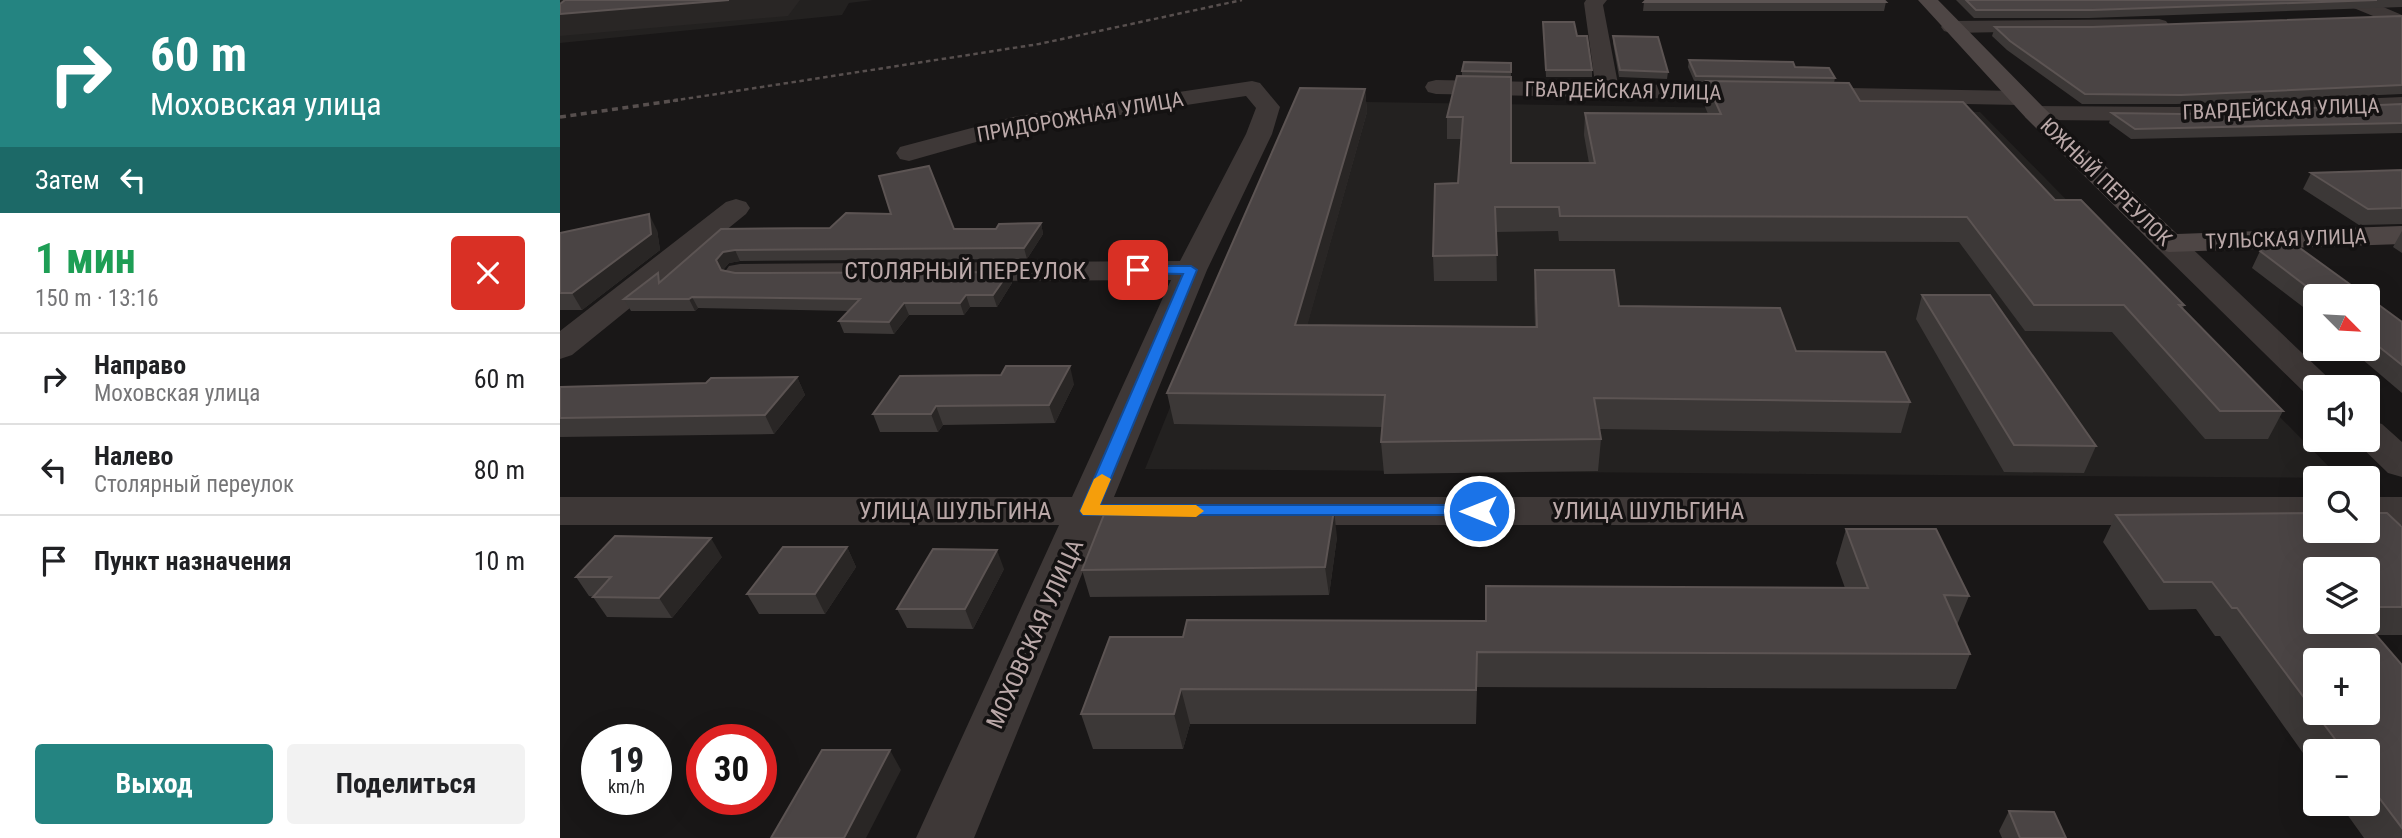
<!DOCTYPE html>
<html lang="ru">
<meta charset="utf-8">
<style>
body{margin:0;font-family:"Roboto Condensed",sans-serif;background:#f2f2f2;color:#202124;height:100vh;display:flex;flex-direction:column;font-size:26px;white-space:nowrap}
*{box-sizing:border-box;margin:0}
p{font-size:23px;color:#757577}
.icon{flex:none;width:38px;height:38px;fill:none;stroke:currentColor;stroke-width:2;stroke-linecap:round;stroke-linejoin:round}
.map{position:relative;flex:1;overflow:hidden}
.sheet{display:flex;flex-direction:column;background:#fff;width:560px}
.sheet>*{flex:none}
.hud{background:#248481;color:#fff;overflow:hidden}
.needle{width:46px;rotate:114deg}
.controls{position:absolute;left:1743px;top:284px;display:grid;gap:14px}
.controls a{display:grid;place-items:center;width:77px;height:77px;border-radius:7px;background:#fff;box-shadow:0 7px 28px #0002;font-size:35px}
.speed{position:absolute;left:21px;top:724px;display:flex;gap:14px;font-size:35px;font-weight:700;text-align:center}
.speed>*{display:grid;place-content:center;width:91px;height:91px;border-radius:50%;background:#fff;box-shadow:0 7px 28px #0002;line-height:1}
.speed small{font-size:18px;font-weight:400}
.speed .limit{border:10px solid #d22;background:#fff;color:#111}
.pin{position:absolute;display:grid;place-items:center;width:60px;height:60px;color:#fff;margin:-30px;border-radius:14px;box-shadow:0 4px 10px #0006}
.me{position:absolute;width:77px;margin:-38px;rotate:270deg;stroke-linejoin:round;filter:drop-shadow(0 0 5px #0008)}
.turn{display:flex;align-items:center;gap:24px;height:147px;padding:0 35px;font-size:32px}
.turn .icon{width:91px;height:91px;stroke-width:2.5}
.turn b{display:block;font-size:49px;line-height:60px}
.then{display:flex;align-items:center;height:66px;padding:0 35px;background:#0003;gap:14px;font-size:26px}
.round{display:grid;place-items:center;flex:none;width:74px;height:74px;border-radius:7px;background:#f2f2f2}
.overview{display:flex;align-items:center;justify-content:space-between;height:119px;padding:0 35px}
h1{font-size:42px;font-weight:700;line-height:52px;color:#1e9e55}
.button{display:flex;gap:14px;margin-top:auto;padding:14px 35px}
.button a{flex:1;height:80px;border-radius:7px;background:#248481;color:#fff;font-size:28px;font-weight:700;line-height:80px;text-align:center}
.button a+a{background:#f2f2f2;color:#202124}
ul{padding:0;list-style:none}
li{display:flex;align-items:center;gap:21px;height:91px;padding:0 35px;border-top:2px solid #e0e0e0}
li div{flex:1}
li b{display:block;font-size:26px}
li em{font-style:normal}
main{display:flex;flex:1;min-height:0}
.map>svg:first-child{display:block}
.built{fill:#232120}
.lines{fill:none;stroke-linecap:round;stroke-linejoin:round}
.minor{fill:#3e3837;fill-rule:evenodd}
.secondary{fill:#4e4645;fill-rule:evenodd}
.rail-far1{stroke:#574f4e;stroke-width:2.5;stroke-dasharray:4.5 3.5;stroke-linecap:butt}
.rail{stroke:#574f4e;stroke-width:3.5;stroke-dasharray:6 4.5;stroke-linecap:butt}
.wall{fill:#3c3837;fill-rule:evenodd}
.shaded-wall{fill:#292625}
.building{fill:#4a4444;stroke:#5c5453;stroke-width:2;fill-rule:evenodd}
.route{fill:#1a73e8;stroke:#114b97;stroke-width:2}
.slow{fill:#f59e0b}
.labels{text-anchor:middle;stroke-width:7;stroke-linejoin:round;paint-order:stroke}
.far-street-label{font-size:21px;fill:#baa8a8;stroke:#141212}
.street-label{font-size:24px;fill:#baa8a8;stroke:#141212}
</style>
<main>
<section class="sheet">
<div class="hud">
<div class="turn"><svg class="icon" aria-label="right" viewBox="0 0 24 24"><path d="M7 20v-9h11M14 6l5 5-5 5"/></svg><div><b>60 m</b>Моховская улица</div></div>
<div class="then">Затем<svg class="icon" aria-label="left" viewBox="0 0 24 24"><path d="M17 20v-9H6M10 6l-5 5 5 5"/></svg></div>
</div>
<div class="overview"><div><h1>1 мин</h1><p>150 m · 13:16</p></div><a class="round" style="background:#d93025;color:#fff"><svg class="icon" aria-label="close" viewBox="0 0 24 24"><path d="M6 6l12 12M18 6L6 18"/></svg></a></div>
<ul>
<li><svg class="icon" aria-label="right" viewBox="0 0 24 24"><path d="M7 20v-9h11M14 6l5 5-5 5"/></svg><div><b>Направо</b><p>Моховская улица</p></div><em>60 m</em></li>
<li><svg class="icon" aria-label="left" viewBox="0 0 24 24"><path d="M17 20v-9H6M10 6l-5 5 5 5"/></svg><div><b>Налево</b><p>Столярный переулок</p></div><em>80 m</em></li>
<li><svg class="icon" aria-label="arrive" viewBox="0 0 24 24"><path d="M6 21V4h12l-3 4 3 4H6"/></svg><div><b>Пункт назначения</b></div><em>10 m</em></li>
</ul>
<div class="button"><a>Выход</a><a>Поделиться</a></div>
</section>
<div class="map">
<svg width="1842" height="838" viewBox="0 0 1842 838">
<rect width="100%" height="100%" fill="#191717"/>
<path class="built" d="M 0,0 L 313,0 L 289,3 L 282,15 L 0,43 Z
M 745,101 L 1420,112 L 1780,478 L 585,469 L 733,105 Z"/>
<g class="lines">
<path class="minor" d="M 1026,0 L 1047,0 L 1043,5 L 1058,84 L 1459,91 L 1467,93 L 1471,98 L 1467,103 L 1459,105 L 876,94 L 868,92 L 865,87 L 868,82 L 876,80 L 1035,83 L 1024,3 Z
M 1782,0 L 1807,0 L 1842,15 L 1842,28 L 1784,4 Z
M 1599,19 L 1606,21 L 1609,25 L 1606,29 L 1391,33 L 1384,31 L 1381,27 L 1384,23 L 1391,21 Z
M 692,81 L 700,83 L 720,107 L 712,134 L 647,270 L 554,497 L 1755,497 L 1755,525 L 542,525 L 414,838 L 356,838 L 499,525 L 0,525 L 0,497 L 512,497 L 611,280 L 180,282 L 169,280 L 164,273 L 169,266 L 180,264 L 620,261 L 686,134 L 696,108 L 686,96 L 455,131 L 349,161 L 340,159 L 336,153 L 340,147 L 453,117 Z
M 1842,97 L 1842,111 L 1617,121 L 1475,120 L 1466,118 L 1463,113 L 1466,108 L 1475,106 L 1617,107 Z
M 176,199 L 186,202 L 190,208 L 186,214 L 12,355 L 0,359 L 0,331 L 166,202 Z
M 1609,234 L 1620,237 L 1778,387 L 1755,387 L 1755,397 L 1747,395 L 1598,249 L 1594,243 L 1598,237 Z
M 1808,420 L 1822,424 L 1842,442 L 1842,477 L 1828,473 L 1793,439 L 1808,439 Z
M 1808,497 L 1842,497 L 1842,525 L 1808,525 Z"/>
<path class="secondary" d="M 1358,0 L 1378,0 L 1484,108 L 1617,234 L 1842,226 L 1842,244 L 1609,252 L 1598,249 L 1466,118 Z"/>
<path class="rail-far1" d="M 105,102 L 479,44 L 682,0"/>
<path class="rail" d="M 0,117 L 118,100"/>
</g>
<path class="wall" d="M 1396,0 L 1842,0 L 1842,7 L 1529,18 L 1414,18 Z
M 1084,2 L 1326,2 L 1324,11 L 1083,11 Z
M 1842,16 L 1842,94 L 1617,104 L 1522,104 L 1447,50 L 1432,36 L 1435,27 L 1532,27 Z
M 983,22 L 1032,70 L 1032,77 L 986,77 Z
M 1053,36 L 1108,72 L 1107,79 L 1059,77 L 1053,43 Z
M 1129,60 L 1235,67 L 1275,78 L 1274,83 L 1300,101 L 1495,200 L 1624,305 L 1623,309 L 1723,411 L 1708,439 L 1645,439 L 1552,332 L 1465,331 L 1399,242 L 999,241 L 998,231 L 936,232 L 937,281 L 874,281 L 873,256 L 898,183 L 901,139 L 887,139 L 887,117 L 902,76 L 902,71 L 951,63 L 951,163 L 1029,163 L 1024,135 L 1025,113 L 1148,114 L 1143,102 L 1145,83 L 1135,83 L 1128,67 Z
M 805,89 L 807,112 L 747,325 L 975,327 L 974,298 L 975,270 L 1059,306 L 1236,351 L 1350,402 L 1341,433 L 1039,429 L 1041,439 L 1038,471 L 824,474 L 821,442 L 822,427 L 614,424 L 607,393 Z
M 1842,104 L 1842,133 L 1571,139 L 1549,123 L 1552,113 L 1621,114 Z
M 1842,170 L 1842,224 L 1799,225 L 1743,189 L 1751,173 Z
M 481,223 L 483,234 L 467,259 L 180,261 L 169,263 L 163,270 L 175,273 L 449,272 L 452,283 L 437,307 L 410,307 L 404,315 L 349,315 L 334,334 L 284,333 L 279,321 L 289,311 L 138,308 L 135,311 L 71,311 L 64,299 L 98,273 L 102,280 L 161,229 L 436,229 Z
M 97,230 L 100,250 L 22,310 L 0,310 L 0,233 Z
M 1842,231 L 1842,253 L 1833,247 Z
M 1700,251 L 1806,296 L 1755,296 L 1755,321 L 1750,316 L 1751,313 L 1692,268 Z
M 1362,295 L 1536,446 L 1524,473 L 1444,472 L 1356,319 Z
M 1808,297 L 1842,322 L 1842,393 L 1789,348 L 1808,348 Z
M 237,377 L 245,395 L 214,434 L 0,437 L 0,387 L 146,383 Z
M 514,384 L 495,423 L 383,425 L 378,432 L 320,432 L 313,414 Z
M 1556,515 L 1842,527 L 1842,635 L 1816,635 L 1842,665 L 1842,838 L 1804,838 L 1779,803 L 1808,803 L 1808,751 L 1755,751 L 1755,770 L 1660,636 L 1655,636 L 1636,609 L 1589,610 L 1543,542 ZM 1808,569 L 1808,621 L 1755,621 Z
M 1286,529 L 1409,596 L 1397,625 L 1410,654 L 1396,689 L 917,687 L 916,724 L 630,724 L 623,749 L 533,749 L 521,714 L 623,637 L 926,621 L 1285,588 L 1276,563 Z
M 777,537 L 769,595 L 530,597 L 522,570 Z
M 287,547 L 296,567 L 265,614 L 199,614 L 187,594 Z
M 162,557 L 112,618 L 47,617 L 33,597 L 34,597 L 29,596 L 16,577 Z
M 444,569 L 413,629 L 347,628 L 337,609 Z
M 1449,811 L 1506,838 L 1442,838 L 1439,831 Z"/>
<path class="shaded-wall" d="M 169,0 L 240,0 L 228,16 L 0,36 L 0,14 Z
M 805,89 L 807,112 L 739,355 L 735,325 Z
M 89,214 L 97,230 L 100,250 L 22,310 L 12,293 Z
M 481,223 L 483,234 L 467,259 L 464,248 Z
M 175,250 L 180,261 L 169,263 L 162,271 L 156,260 L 163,252 Z
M 449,272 L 452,283 L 437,307 L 433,295 Z
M 406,295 L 410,307 L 404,315 L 400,303 Z
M 132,297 L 138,308 L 135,311 L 129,299 Z
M 344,303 L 349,315 L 334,334 L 329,322 Z
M 510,366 L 514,384 L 495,423 L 489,405 Z
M 237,377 L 245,395 L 214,434 L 205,415 Z
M 376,406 L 383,425 L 378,432 L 371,414 Z
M 774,510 L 777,537 L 769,595 L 765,567 Z
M 151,538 L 162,557 L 112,618 L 99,598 Z
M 287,547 L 296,567 L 265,614 L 255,594 Z
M 437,550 L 444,569 L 413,629 L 405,609 Z
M 621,689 L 630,724 L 623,749 L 614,714 Z
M 330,750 L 341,770 L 306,838 L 284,838 Z"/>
<path class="building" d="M 5,0 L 169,0 L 0,14 L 0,4 Z
M 1086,0 L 1324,0 L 1326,2 L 1084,2 Z
M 1406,0 L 1817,0 L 1532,10 L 1416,10 Z
M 1842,16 L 1842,85 L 1621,95 L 1525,94 L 1450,41 L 1435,27 L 1532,27 Z
M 983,22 L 1014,22 L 1017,36 L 1027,36 L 1032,70 L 986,70 Z
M 1053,36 L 1098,37 L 1108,72 L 1060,70 Z
M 1129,60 L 1233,62 L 1235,67 L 1269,68 L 1275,78 L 1136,76 Z
M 904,62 L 951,63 L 951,72 L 902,71 Z
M 897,76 L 951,77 L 951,163 L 1035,163 L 1025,113 L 1161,114 L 1146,81 L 1289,83 L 1300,101 L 1403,102 L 1495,200 L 1521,200 L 1624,305 L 1619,305 L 1723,411 L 1660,411 L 1564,305 L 1474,305 L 1407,217 L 1000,216 L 999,207 L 935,207 L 937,255 L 873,256 L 875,184 L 898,183 L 903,117 L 887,117 Z
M 740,88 L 805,89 L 735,325 L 977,327 L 975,270 L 1054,270 L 1059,306 L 1220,308 L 1236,351 L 1325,352 L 1350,402 L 1034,398 L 1041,439 L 821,442 L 825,395 L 607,393 Z
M 1842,104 L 1842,123 L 1575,129 L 1552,113 L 1621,114 Z
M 369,166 L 394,229 L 436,229 L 439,224 L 481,223 L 464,248 L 175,250 L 163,252 L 156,260 L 161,270 L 175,273 L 449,272 L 433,295 L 406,295 L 400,303 L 344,303 L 329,322 L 279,321 L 300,299 L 132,297 L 129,299 L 64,299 L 98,273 L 99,283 L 161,229 L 270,228 L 286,213 L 331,214 L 319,176 Z
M 1842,170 L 1842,208 L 1808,209 L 1751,173 Z
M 89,214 L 91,234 L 12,293 L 0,293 L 0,233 Z
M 1713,235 L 1722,235 L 1806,296 L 1759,296 L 1700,251 Z
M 1362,295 L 1430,295 L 1536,446 L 1454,445 Z
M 1808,297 L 1842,322 L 1842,365 L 1808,338 Z
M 446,366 L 510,366 L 489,405 L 376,406 L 371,414 L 313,414 L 340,376 L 441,375 Z
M 237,377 L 205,415 L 0,418 L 0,387 L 146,383 L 151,378 Z
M 774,510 L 765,567 L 522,570 L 545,512 Z
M 1755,513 L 1755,530 L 1808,530 L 1808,513 L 1827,513 L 1842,527 L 1842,607 L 1808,607 L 1808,569 L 1755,569 L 1755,621 L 1804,621 L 1842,665 L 1842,828 L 1808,783 L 1808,751 L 1784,751 L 1677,608 L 1672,608 L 1652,582 L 1604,582 L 1556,515 ZM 1755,660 L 1808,660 L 1808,712 L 1755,712 Z
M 1286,529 L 1376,529 L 1409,596 L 1384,595 L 1410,654 L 917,652 L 916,690 L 621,689 L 614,714 L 521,714 L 550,637 L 623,637 L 627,620 L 926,621 L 926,586 L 1308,588 Z
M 55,536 L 151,538 L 99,598 L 33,597 L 51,577 L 16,577 Z
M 223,547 L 287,547 L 255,594 L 187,594 Z
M 373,549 L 437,550 L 405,609 L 337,609 Z
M 262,750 L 330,750 L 284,838 L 211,838 Z
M 1449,811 L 1494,812 L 1506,838 L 1460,838 Z"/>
<path class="route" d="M 578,266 L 631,266 L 637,270 L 540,505 L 919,505 L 925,506 L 928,511 L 925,515 L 523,515 L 520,511 L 623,274 L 573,273 L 573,267 Z"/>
<path class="slow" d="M 542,474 L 551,479 L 540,505 L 636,505 L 644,511 L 636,517 L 523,515 L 520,511 L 534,479 Z"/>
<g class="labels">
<g class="far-street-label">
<text transform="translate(1063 91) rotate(1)" y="7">ГВАРДЕЙСКАЯ УЛИЦА</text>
<text transform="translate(1721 109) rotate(-2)" y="7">ГВАРДЕЙСКАЯ УЛИЦА</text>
<text transform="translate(520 117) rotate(-10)" y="7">ПРИДОРОЖНАЯ УЛИЦА</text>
<text transform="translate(1546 182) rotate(44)" y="7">ЮЖНЫЙ ПЕРЕУЛОК</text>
<text transform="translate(1726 239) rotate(-2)" y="7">ТУЛЬСКАЯ УЛИЦА</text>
</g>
<g class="street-label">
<text x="405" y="279">СТОЛЯРНЫЙ ПЕРЕУЛОК</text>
<text x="395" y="519">УЛИЦА ШУЛЬГИНА</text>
<text x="1088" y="519">УЛИЦА ШУЛЬГИНА</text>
<text transform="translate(475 634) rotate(-66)" y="8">МОХОВСКАЯ УЛИЦА</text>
</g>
</g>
</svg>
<div class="controls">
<a><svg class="needle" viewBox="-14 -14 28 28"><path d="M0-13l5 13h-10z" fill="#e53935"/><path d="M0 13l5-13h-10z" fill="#757577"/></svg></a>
<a><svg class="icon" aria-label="sound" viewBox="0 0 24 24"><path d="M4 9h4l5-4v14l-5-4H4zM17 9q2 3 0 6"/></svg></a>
<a><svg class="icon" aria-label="search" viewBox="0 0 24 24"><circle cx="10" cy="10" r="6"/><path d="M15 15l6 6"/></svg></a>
<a><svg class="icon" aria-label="layers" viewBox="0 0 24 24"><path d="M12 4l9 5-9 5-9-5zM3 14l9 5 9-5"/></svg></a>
<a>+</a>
<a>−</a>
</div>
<div class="speed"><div>19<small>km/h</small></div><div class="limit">30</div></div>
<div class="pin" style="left:578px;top:270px;background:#d93025"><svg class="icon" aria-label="arrive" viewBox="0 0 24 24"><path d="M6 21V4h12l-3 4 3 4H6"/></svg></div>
<svg class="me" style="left:919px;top:511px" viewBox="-20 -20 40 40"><circle r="17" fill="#1a73e8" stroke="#fff" stroke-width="3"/><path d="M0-11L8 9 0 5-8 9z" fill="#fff"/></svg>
</div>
</main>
